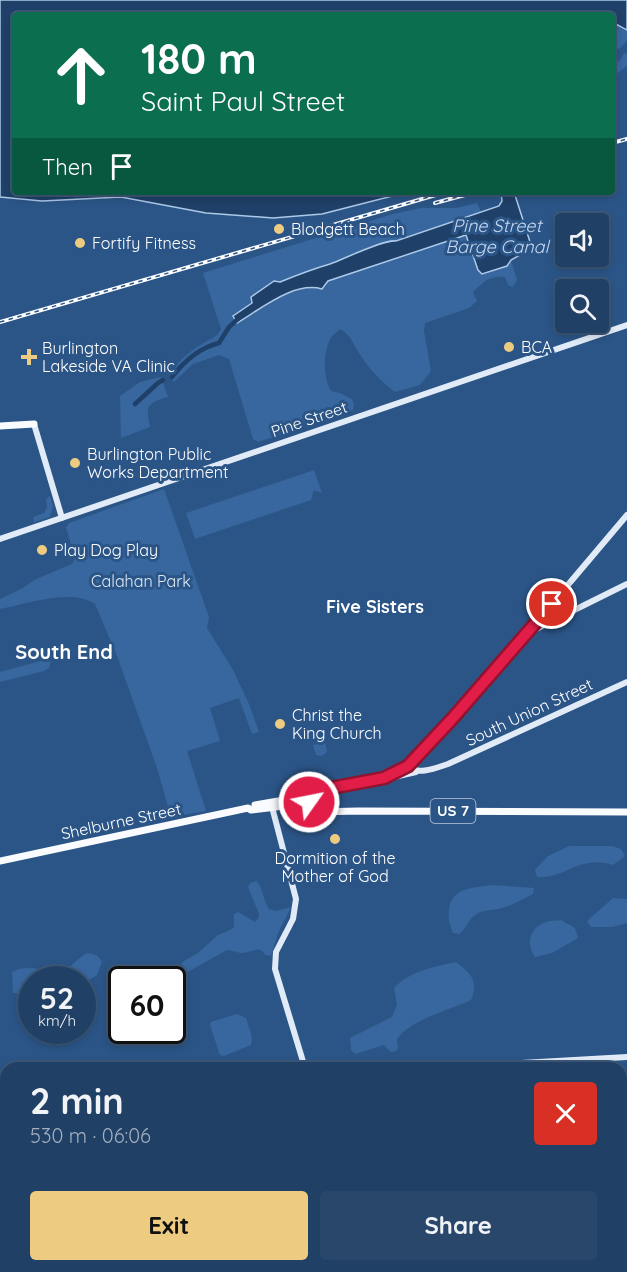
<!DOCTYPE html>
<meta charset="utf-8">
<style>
body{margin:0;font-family:Quicksand,sans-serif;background:#28476b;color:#f1f3f6;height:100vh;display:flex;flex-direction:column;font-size:22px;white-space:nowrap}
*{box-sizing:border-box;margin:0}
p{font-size:20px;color:#a2afbf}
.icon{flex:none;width:33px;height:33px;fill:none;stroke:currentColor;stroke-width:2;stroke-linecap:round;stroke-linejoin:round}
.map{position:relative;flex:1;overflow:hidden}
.drawer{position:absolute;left:0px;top:1062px;width:627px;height:210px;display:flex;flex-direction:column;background:#204065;border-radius:18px 18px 0 0;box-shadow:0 3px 9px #0003,0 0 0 2px #3d5979}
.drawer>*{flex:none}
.banner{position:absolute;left:12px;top:12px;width:603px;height:183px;border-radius:6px;box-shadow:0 3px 9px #0003,0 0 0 2px #3d5979;background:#0b6e4f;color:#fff;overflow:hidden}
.tools{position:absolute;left:555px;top:213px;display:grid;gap:12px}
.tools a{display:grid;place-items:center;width:54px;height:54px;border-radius:6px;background:#204065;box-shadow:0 3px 9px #0003,0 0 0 2px #3d5979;font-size:30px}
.speed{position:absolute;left:18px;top:966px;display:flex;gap:12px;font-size:30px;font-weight:700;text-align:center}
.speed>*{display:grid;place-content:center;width:78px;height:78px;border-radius:50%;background:#204065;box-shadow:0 3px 9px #0003,0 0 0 2px #3d5979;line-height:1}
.speed small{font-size:15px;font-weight:400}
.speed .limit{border:3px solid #111;border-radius:9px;background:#fff;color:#111}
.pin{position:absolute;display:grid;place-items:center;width:51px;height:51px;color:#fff;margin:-26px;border:3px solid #fff;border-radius:50%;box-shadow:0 2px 6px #0007}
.me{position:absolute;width:66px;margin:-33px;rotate:57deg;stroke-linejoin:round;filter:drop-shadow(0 0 4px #0008)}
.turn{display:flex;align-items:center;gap:21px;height:126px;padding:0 30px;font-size:27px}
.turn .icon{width:78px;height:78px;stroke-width:2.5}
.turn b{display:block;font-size:42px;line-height:51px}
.then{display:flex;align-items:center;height:57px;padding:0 30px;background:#0003;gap:12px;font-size:22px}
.round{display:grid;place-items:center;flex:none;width:63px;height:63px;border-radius:6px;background:#28476b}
.summary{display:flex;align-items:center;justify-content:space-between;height:102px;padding:0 30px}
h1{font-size:36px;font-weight:700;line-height:45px}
.cta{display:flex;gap:12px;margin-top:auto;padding:12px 30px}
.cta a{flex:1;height:69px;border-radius:6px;background:#edcc81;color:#111;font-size:24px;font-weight:700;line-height:69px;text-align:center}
.cta a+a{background:#28476b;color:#f1f3f6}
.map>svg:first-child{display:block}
.green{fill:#37679e}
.water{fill:#1f4068;stroke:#adc9e8;stroke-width:1.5}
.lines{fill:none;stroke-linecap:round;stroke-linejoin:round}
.stream{stroke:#adc9e8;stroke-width:1.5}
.canal{stroke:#1f4068;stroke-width:4.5}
.secondary{stroke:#e1ebf7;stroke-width:6}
.primary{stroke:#fafbfe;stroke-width:7}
.rail-casing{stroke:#fff;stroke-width:4}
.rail{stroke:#2b5587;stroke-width:1.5;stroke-dasharray:4.5;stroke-linecap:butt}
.route-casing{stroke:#92132f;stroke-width:15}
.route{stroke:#e11d48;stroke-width:10}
.poi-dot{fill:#edcc81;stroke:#2b5587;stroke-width:2}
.labels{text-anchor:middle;stroke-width:6;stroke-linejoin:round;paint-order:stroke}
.shield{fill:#2b5587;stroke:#bfccdb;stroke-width:1.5}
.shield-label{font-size:15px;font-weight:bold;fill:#fff}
.poi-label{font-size:16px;fill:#fff;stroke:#2b5587;text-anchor:start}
.street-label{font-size:16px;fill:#fff;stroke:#2b5587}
.park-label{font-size:16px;fill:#dbe8f6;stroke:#2b5587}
.water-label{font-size:18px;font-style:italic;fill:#c4d8ef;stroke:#2b5587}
.neighbourhood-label{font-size:18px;font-weight:bold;fill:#fff;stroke:#2b5587}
.quarter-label{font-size:20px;font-weight:bold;fill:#fff;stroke:#2b5587}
</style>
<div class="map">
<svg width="627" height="1272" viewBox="0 0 627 1272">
<rect width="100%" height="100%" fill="#2b5587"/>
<path class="green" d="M 612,22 L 627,30 L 627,41 L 619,49 L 617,48 L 612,57 L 619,62 L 624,53 L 627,54 L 627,66 L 612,77 Z
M 477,203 L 481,212 L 396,241 C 386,239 344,259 331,264 C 314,270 295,273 279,283 C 263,293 249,305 233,315 L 238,323 L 288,293 L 315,286 L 318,288 L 326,286 L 328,281 L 466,235 L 478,270 L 511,260 L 517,280 L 513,287 L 508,285 L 505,277 C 490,275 483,282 473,292 L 477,301 L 469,308 L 425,323 L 424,331 L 431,371 L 420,385 L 395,392 C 382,382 370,370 361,356 C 354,347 351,334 340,329 C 337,332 332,336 330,339 C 323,354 323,377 331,391 L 340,393 L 352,399 L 354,405 L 353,410 L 258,442 L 253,439 L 229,359 L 219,355 L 193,364 L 174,382 L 169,374 C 178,362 188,352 202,344 C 209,339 217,338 221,329 L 203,273 L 393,214 L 421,208 L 457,208 Z
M 161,377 L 168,397 C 146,403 146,406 150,427 L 121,438 L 120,396 L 140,382 Z
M 314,470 L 322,493 L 314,490 L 311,500 L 195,539 L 186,513 Z
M 164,489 L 209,617 L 207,628 L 233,670 L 249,704 L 259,732 L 252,734 L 239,698 L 210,708 L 220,741 L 187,751 L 206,811 L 171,817 L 157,768 L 117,656 L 95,604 C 71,588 26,604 0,609 L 0,599 L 23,588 L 34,580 L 72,564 L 75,559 L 66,527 L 69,523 Z
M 50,496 L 53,506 L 50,517 L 34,522 L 33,517 L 44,513 L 47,507 L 46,499 Z
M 568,594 L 576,603 L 550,616 Z
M 44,660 L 51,662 L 49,668 L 44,671 L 0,682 L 0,672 Z
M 325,742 L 327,752 L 322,756 L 316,755 L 313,745 Z
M 569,846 L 612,846 L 621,849 L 625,856 L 613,865 C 579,854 564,880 537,877 L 535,870 L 548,856 Z
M 257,881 C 264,891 263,900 269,909 L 276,911 L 291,907 L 278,933 L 271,956 L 265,955 C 260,944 252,953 242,953 C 237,953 232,950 227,950 L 182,975 L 177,976 L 173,973 L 184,961 L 198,953 L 218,935 L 230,930 L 234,927 L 234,914 L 238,912 L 255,922 L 258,919 L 259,914 L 248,887 L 250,883 Z
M 492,885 L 534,888 L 533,894 C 523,899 513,905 502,908 C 493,911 481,909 474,916 C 467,921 467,929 459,934 L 453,933 C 449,924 448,918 449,909 C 452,887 474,888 492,885 Z
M 613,898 L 627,899 L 627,923 L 613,927 L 591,927 L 587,921 Z
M 561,920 L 575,928 L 578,938 L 552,953 L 535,957 C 525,944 530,927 546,922 C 551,920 557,921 561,920 Z
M 87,953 C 95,954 98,955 102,962 L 97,975 L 83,984 L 82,980 L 32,980 L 31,994 L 13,993 L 12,972 C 27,963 42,972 59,970 C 71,970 77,958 87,953 Z
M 456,962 C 471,974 479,980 471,1000 C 448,1011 413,1018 397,1039 L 398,1048 L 396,1051 L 391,1052 L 384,1045 L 355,1054 L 351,1050 L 350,1038 L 392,1017 L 397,1005 L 394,988 C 410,971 433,967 456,962 Z
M 237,1014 L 246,1018 L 252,1037 L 251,1045 L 224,1056 L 220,1055 L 210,1025 L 211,1022 Z
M 0,1122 L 6,1124 L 6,1183 L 0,1180 Z
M 627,1186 L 627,1272 L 62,1272 L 70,1266 L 621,1266 L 621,1188 Z"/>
<path class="water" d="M 0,0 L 627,0 L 627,30 L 612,22 L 612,15 L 15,15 L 15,192 L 408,192 L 322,214 L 273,218 L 206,213 L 121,197 L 42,201 L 0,197 Z
M 501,192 L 514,192 L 532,248 L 511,260 L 507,266 L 482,274 L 478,270 L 466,235 L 328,281 L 322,289 C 294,281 261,309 237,323 L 233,316 L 252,303 L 251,297 L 274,281 L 280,282 C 297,275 313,269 330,264 C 344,259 384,239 396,241 L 499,206 L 502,201 Z"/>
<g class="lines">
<path class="stream" d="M 0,1140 L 4,1141 L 6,1146"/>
<path class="canal" d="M 172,377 C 185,360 199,348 219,343 L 229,327 L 240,317
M 135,404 L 158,383 L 163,380"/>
<path class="secondary" d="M 34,424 L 62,518
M 0,539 L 627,325
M 528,633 L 627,584
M 408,766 C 417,776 436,768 448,764 L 627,682
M 394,777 L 416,772
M 305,790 C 335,790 389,781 413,762 L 529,631 L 627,515
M 271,803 L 296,899 L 293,919 L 276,952 L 275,969 L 305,1068
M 430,1068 L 627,1057"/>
<path class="primary" d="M 0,426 L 34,424
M 255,805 L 284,800 L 288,798 L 292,792 L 299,789 L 307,792 C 311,799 310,805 303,810
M 0,861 L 248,808 L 251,810 L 284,806 L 296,810 L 316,812 L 358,811 L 627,812"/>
<defs>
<path id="rail" d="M 612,143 L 627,139
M 435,203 L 476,192
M 0,322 L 446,192"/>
</defs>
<use href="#rail" class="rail-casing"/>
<use href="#rail" class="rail"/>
</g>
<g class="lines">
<defs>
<path id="route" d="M 309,802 L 310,798 L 320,790 L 384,778 L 408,766 L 452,719 L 552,604"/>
</defs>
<use href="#route" class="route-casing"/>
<use href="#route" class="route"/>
</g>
<g class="poi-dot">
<circle cx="279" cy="229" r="6"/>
<circle cx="80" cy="243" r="6"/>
<circle cx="509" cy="347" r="6"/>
<path d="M26 348h6v6h6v6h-6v6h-6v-6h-6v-6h6z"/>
<circle cx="75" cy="463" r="6"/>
<circle cx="42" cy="550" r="6"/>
<circle cx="280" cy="724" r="6"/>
<circle cx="335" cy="839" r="6"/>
</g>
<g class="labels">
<rect class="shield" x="430.5" y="799" width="45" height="24" rx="4.5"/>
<g class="shield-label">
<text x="453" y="816">US 7</text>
</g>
<g class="poi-label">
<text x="291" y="235">Blodgett Beach</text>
<text x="92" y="249">Fortify Fitness</text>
<text x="521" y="353">BCA</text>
<text x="42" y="354">Burlington<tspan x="42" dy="18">Lakeside VA Clinic</tspan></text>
<text x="87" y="460">Burlington Public<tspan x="87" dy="18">Works Department</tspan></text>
<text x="54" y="556">Play Dog Play</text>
<text x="292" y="721">Christ the<tspan x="292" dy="18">King Church</tspan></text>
<text x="335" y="864" text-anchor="middle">Dormition of the<tspan x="335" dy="18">Mother of God</tspan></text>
</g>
<g class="street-label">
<text transform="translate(309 419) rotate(-19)" y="6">Pine Street</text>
<text transform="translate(529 712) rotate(-25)" y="6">South Union Street</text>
<text transform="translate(121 821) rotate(-12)" y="6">Shelburne Street</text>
</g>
<g class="park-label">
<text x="141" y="587">Calahan Park</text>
</g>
<g class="water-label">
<text x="497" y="232">Pine Street<tspan x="497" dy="21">Barge Canal</tspan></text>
</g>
<g class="neighbourhood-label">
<text x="375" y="613">Five Sisters</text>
</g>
<g class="quarter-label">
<text x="64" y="659">South End</text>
</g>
</g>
</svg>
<div class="tools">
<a><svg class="icon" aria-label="sound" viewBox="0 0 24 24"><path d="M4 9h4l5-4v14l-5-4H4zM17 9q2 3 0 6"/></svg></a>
<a><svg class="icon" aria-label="search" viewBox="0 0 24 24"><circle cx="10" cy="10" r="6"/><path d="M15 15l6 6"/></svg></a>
</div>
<div class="speed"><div>52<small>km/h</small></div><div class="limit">60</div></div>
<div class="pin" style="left:552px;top:604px;background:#d93025"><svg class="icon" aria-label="arrive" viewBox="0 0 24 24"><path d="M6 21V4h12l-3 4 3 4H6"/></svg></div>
<svg class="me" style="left:309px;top:802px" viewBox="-20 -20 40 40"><circle r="17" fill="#e11d48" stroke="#fff" stroke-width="3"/><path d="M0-11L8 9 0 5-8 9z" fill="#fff"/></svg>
<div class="banner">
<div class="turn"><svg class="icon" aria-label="ahead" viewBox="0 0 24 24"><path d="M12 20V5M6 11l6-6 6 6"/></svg><div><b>180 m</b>Saint Paul Street</div></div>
<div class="then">Then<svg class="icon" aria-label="arrive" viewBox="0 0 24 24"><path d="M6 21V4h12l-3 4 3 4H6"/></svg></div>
</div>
<section class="drawer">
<div class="summary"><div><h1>2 min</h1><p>530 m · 06:06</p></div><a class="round" style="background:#d93025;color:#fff"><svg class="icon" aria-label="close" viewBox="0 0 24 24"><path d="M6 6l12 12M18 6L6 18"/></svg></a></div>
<div class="cta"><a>Exit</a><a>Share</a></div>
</section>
</div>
